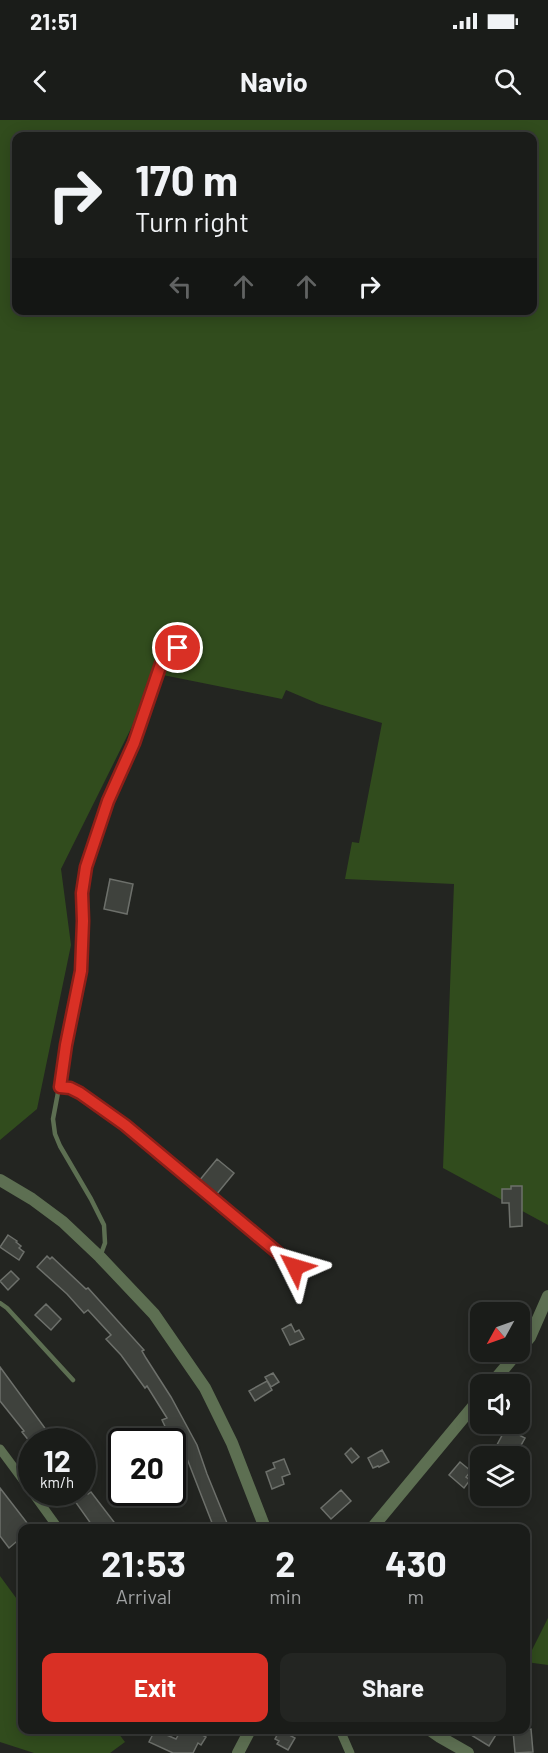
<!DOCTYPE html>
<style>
body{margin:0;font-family:Barlow,sans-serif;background:#232522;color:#f1f3f6;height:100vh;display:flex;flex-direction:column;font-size:22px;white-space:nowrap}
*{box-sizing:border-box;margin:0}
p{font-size:20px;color:#9fa1a2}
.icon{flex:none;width:33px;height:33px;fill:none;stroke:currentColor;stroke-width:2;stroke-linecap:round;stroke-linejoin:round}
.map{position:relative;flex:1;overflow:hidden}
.side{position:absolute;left:18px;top:1404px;width:512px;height:210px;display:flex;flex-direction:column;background:#1a1c19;border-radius:12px;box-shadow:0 3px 15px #0003,0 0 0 2px #383a38}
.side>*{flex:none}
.guide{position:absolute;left:12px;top:12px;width:525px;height:183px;border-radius:12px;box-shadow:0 3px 15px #0003,0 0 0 2px #383a38;background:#1a1c19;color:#f1f3f6;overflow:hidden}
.needle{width:39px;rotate:230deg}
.fabs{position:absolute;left:470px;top:1182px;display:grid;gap:12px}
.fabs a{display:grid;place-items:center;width:60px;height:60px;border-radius:12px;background:#1a1c19;box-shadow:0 3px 15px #0003,0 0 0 2px #383a38;font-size:30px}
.speed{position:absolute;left:18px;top:1308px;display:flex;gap:12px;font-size:30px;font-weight:700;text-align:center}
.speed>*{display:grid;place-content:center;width:78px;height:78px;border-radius:50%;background:#1a1c19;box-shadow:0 3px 15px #0003,0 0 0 2px #383a38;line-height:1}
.speed small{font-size:15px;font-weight:400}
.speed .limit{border:3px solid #111;border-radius:9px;background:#fff;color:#111}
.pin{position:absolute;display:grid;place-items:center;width:51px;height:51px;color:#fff;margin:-26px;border:3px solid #fff;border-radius:50%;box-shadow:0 2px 6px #0007}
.me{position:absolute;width:66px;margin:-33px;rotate:310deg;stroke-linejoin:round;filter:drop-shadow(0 0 4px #0008)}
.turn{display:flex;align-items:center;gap:21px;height:126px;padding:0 24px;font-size:27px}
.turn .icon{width:78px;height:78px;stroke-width:2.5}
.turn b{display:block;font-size:42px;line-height:51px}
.lanes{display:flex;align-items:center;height:57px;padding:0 24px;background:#0003;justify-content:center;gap:30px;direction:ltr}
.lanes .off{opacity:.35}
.eta{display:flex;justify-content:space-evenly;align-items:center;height:102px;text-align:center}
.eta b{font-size:36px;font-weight:700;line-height:42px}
.action{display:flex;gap:12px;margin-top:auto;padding:12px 24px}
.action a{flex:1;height:69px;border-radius:12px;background:#d93025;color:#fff;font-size:24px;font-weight:700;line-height:69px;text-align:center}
.action a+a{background:#232522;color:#f1f3f6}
.status{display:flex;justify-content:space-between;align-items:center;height:42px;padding:0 30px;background:#1a1c19;direction:ltr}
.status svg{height:16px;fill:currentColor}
header{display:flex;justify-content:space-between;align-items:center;height:78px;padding:0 24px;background:#1a1c19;font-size:27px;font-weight:700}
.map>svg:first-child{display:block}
.green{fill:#314c1d;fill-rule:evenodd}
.building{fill:#3f423d;stroke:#6d706b;stroke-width:1.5}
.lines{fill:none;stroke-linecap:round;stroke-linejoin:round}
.service{stroke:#5d6f52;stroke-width:4.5}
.minor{stroke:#5d6f52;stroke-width:9}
.tertiary{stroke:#5d6f52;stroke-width:12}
.route-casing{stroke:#8d1f18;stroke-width:15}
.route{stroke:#d93025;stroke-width:10}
</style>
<div class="status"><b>21:51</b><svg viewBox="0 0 49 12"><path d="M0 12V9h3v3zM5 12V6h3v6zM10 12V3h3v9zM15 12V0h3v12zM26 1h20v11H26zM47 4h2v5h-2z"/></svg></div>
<header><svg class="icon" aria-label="back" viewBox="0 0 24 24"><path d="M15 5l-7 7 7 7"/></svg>Navio<svg class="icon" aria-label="search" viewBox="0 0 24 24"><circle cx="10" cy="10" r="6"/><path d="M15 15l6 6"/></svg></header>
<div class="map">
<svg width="548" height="1633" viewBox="0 0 548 1633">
<rect width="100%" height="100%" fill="#232521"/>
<path class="green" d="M 0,0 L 548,0 L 548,1105 L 443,1048 L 454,764 L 345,759 L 352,722 L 359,723 L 382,603 L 319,584 L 286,570 L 282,579 L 158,554 L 61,749 L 71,825 L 37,989 L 0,1020 ZM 16,16 L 532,16 L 532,190 L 16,190 Z
M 0,1456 L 22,1486 L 22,1610 L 116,1610 L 125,1622 L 110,1633 L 34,1633 L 0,1622 Z
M 548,1498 L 548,1545 L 526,1542 Z"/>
<path class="building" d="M 110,759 L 133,764 L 127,794 L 104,789 Z
M 217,1039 L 234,1053 L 216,1075 L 199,1061 Z
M 511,1066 L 522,1066 L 522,1106 L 510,1107 L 509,1083 L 502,1083 L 502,1069 L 511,1069 Z
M 8,1115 L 17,1121 L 16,1122 L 21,1126 L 19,1128 L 24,1132 L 19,1140 L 0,1127 Z
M 47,1136 L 50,1139 L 52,1137 L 86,1169 L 88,1168 L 144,1230 L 142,1231 L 146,1238 L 171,1277 L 197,1325 L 207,1354 L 227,1403 L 214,1408 L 186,1336 L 183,1330 L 177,1332 L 162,1300 L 167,1298 L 147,1266 L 145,1268 L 121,1235 L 106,1219 L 111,1215 L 88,1190 L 84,1193 L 67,1174 L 37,1147 Z
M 11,1151 L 19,1159 L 8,1170 L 0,1161 Z
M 46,1184 L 61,1199 L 51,1210 L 35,1195 Z
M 291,1204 L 295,1212 L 299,1210 L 304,1219 L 290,1225 L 282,1209 Z
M 0,1247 L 50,1315 L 40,1322 L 30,1322 L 22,1312 L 24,1311 L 0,1281 Z
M 273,1253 L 279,1262 L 271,1267 L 265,1257 Z
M 267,1261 L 272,1270 L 255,1281 L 249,1271 Z
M 506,1308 L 525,1318 L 515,1336 L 491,1336 Z
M 351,1328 L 359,1337 L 352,1343 L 345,1334 Z
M 382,1330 L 389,1342 L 379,1347 L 378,1346 L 373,1348 L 368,1338 Z
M 284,1339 L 290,1354 L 282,1357 L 284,1364 L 272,1369 L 266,1352 L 275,1348 L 273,1343 Z
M 460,1342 L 471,1351 L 466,1357 L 470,1360 L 464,1368 L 449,1355 Z
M 0,1368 L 31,1408 L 22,1408 L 22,1417 L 9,1428 L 0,1416 Z
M 83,1368 L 88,1374 L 91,1372 L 114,1402 L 105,1408 L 94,1408 L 72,1377 L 78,1372 L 82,1372 Z
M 341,1370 L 351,1381 L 331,1399 L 321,1388 Z
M 531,1609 L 533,1632 L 515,1633 L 513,1611 Z
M 155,1610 L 176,1619 L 181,1610 L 205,1610 L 202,1615 L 206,1617 L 201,1625 L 198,1623 L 193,1633 L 173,1633 L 149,1622 Z
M 280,1610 L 295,1618 L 288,1630 L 277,1624 L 279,1621 L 275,1619 Z
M 463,1610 L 499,1610 L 489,1626 Z"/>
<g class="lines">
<path class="service" d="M 60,967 L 70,968 L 80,973 L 125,1005 L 295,1147
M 101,1134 L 105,1123 L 104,1105 L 91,1079 L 60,1026 L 55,1014 L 53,999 L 81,851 L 83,801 L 82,773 L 86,747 L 108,681 L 134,623 L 161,545 L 178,528
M 0,1183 L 7,1188 L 73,1260"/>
<path class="minor" d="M 0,1329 L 32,1372
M 32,1372 L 58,1408
M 340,1610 L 350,1633"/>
<path class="tertiary" d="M 0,1060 L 32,1079 L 63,1102 L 100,1137 L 154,1194 L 205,1268 L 232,1323 L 265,1408
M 519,1230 L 530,1217 L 548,1176
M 491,1264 L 518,1232
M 372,1408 L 480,1278
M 430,1610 L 440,1617 L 468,1633
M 238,1633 L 250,1610"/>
</g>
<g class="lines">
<defs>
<path id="route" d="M 178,528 L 161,544 L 134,623 L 108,681 L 86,747 L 82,773 L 83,801 L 81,851 L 66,925 L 60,967 L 70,968 L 80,973 L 125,1005 L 295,1147"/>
</defs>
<use href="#route" class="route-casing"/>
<use href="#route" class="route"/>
</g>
</svg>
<div class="fabs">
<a><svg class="needle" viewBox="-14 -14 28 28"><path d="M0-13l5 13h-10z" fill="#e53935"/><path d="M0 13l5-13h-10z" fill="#9fa1a2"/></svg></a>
<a><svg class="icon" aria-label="sound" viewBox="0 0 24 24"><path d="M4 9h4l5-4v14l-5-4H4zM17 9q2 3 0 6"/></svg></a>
<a><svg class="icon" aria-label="layers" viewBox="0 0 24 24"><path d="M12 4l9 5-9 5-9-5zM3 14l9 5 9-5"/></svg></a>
</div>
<div class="speed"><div>12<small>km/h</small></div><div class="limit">20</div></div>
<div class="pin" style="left:178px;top:528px;background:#d93025"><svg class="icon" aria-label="arrive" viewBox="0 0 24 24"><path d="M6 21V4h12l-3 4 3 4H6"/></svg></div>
<svg class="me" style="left:295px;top:1147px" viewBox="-20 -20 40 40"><path d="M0-17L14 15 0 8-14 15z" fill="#d93025" stroke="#fff" stroke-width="4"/></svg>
<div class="guide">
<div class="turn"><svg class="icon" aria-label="right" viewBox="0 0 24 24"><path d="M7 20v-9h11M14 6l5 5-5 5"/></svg><div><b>170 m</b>Turn right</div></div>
<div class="lanes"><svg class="icon off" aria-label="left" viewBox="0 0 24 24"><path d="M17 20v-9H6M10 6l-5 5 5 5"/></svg><svg class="icon off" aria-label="ahead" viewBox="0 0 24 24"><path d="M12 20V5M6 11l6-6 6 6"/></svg><svg class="icon off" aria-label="ahead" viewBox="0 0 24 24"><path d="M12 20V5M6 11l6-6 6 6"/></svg><svg class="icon" aria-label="right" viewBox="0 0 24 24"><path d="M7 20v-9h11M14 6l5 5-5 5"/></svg></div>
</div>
<section class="side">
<div class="eta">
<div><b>21:53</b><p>Arrival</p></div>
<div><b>2</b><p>min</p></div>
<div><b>430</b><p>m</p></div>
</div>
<div class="action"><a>Exit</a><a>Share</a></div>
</section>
</div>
